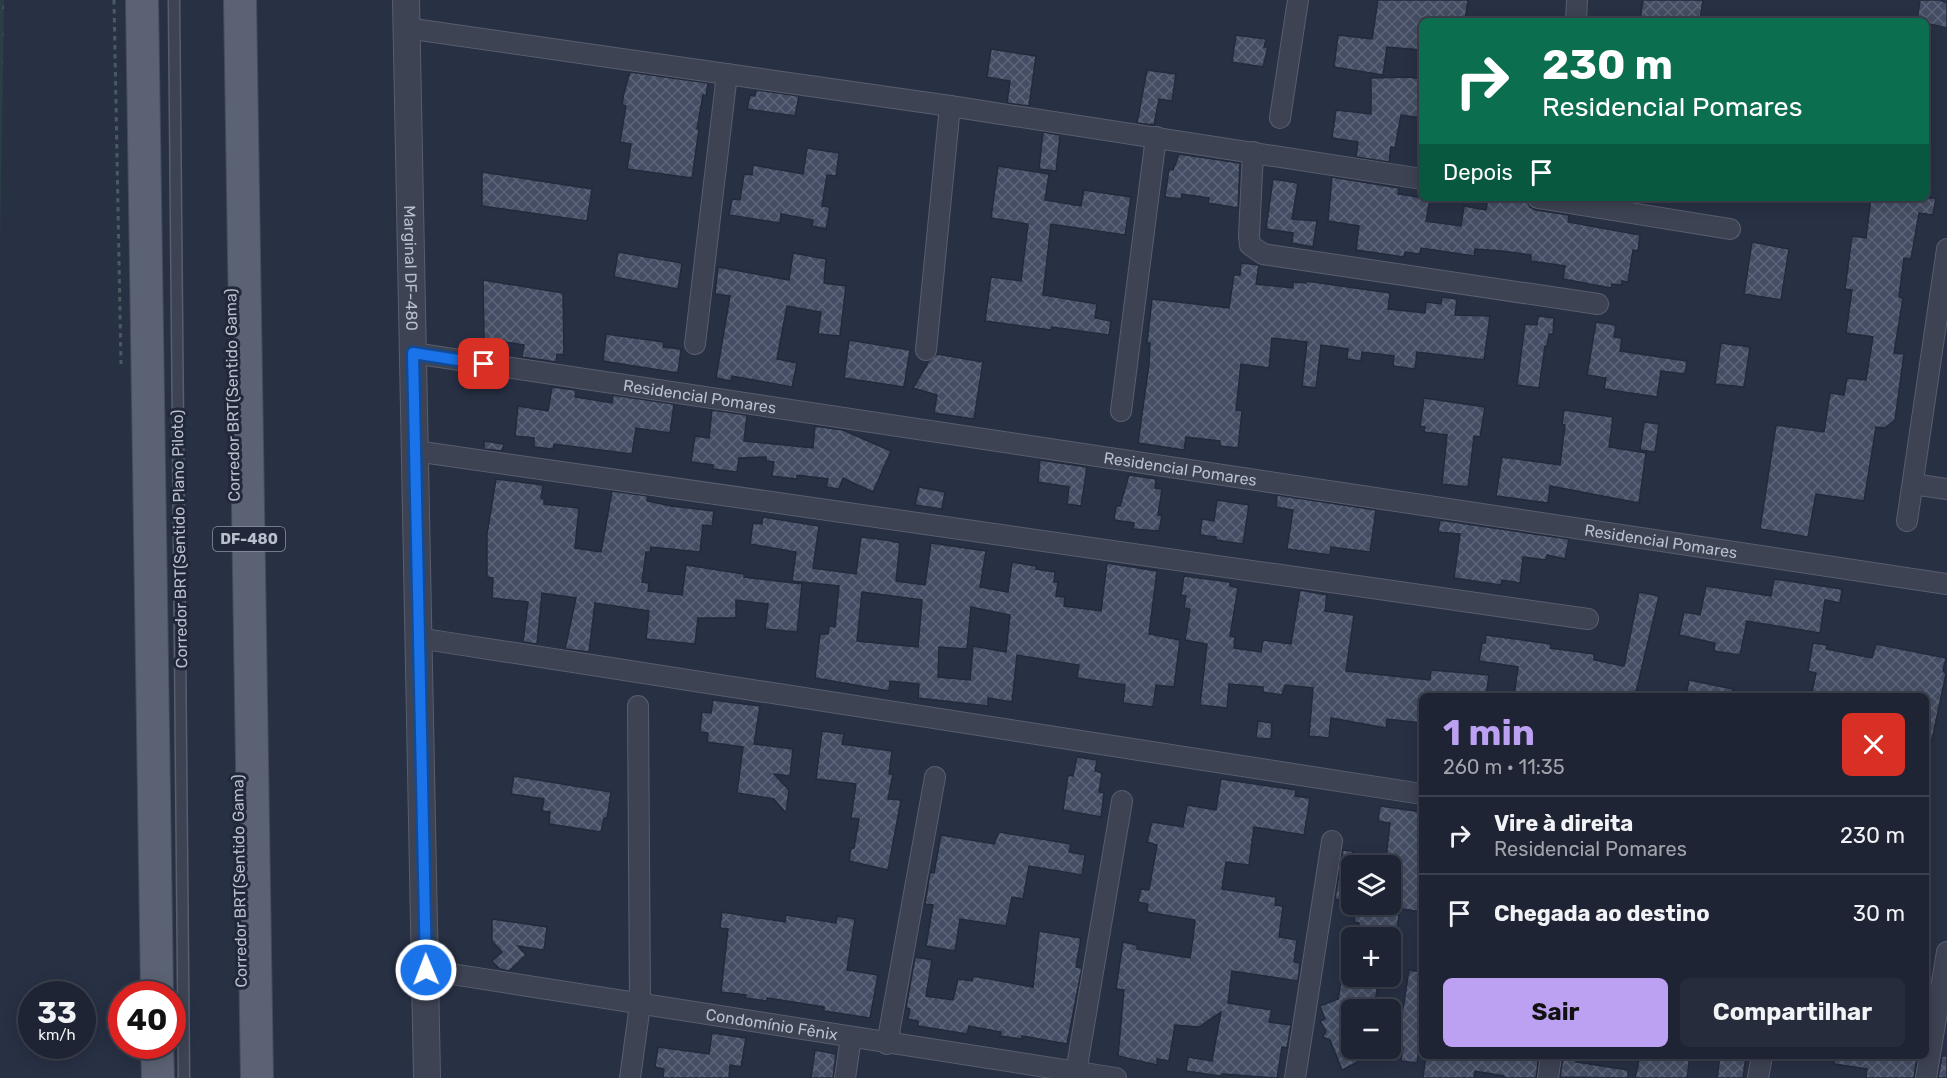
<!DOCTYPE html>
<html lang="pt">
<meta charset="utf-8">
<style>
body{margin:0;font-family:Rubik,sans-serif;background:#262c3b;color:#f1f3f6;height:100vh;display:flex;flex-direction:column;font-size:22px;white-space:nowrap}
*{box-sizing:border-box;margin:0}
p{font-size:20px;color:#a1a4ac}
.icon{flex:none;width:33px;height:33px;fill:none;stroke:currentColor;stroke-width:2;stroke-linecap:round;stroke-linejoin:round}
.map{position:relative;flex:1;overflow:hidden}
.drawer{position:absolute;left:1419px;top:693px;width:510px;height:366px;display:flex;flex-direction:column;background:#1e2433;border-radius:9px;box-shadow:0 3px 15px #0003,0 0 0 2px #3c414e}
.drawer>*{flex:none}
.top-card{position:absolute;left:1419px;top:18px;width:510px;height:183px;border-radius:9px;box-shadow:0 3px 15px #0003,0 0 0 2px #3c414e;background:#0b6e4f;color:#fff;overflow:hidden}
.controls{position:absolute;left:1341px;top:855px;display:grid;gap:12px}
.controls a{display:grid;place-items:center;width:60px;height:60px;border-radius:9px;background:#1e2433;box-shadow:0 3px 15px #0003,0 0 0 2px #3c414e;font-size:30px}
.speed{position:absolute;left:18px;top:981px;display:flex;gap:12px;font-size:30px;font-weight:700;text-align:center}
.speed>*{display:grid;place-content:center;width:78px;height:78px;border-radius:50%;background:#1e2433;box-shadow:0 3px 15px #0003,0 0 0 2px #3c414e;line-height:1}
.speed small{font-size:15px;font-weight:400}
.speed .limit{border:9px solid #d22;background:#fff;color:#111}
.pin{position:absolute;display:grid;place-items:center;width:51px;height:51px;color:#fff;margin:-26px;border-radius:12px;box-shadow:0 3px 9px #0006}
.me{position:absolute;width:66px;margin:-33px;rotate:359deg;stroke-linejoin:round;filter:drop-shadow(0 0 4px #0008)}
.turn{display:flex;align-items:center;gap:21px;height:126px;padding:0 24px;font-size:27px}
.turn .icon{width:78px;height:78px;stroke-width:2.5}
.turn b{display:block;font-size:42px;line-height:51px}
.then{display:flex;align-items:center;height:57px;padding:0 24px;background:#0003;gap:12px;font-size:22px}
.round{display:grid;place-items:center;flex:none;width:63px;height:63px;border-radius:9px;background:#262c3b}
.headline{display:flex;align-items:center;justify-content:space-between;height:102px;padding:0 24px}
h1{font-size:36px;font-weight:700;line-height:45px;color:#bca0f2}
.cta{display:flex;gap:12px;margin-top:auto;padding:12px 24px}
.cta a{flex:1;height:69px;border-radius:9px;background:#bca0f2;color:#111;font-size:24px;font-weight:700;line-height:69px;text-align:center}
.cta a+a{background:#262c3b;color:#f1f3f6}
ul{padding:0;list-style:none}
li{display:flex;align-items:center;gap:18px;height:78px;padding:0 24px;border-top:2px solid #3c414e}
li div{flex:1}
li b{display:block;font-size:22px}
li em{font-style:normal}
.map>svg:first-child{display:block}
.forest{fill:url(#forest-crowns)}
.building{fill:url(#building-cross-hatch);stroke:#232a3b;stroke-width:1.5;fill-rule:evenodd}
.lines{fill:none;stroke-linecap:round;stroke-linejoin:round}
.service-casing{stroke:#585e6e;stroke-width:13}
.minor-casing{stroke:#585e6e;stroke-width:22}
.tertiary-casing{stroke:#585e6e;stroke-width:28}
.primary-casing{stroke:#464c5d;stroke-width:34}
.path{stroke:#495b61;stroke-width:3;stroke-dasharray:4.5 4.5;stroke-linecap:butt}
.service{stroke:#3d4353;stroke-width:10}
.minor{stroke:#3d4353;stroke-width:20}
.tertiary{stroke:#3d4353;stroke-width:26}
.primary{stroke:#5b6273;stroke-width:32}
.route-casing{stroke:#114b97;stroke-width:15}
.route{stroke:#1a73e8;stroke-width:10}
.labels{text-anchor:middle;stroke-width:6;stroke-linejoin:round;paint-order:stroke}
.shield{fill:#212839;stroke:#8c92a1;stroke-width:1.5}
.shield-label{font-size:15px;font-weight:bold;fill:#babfcd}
.street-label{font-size:16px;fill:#babfcd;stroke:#212839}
</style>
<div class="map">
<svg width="1947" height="1078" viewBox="0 0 1947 1078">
<defs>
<pattern id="forest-crowns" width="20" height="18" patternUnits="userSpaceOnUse" patternTransform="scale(1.5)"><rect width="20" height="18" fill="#2a3e45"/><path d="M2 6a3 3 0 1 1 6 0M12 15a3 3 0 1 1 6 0" fill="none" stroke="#47585f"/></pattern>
<pattern id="building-cross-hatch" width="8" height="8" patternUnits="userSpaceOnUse" patternTransform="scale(1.5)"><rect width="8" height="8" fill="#444d63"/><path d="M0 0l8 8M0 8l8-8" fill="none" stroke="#5d6578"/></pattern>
</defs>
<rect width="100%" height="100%" fill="#283044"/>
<path class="forest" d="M 0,0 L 4,0 L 0,242 Z"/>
<path class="building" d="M 1378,0 L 1468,0 L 1465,21 L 1422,21 L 1422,50 L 1387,47 L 1383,75 L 1334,67 L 1338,35 L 1372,39 Z
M 1643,0 L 1703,0 L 1700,21 L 1640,21 Z
M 1920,0 L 1940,0 L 1947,3 L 1947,28 L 1917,21 Z
M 1236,35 L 1266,39 L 1264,47 L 1268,47 L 1263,67 L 1232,62 Z
M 991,49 L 1036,56 L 1029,106 L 1007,103 L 1010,81 L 987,77 Z
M 1147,70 L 1176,74 L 1172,101 L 1159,99 L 1154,125 L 1137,123 Z
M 630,72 L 708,83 L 706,96 L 703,95 L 697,129 L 699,129 L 692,178 L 627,169 L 631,144 L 620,142 L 626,106 L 622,105 L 624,93 Z
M 1409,77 L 1422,79 L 1422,118 L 1401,115 L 1395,148 L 1391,147 L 1389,162 L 1356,157 L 1358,142 L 1332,138 L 1336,110 L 1371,114 L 1371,78 Z
M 756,90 L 799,96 L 795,116 L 747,109 L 750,95 L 755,96 Z
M 1043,132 L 1060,135 L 1056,171 L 1039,169 Z
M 807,148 L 839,153 L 836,176 L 827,175 L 822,206 L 830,207 L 826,229 L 812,226 L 813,220 L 781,214 L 780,223 L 729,215 L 732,199 L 740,200 L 744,174 L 752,175 L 753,165 L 803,174 Z
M 1179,154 L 1240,163 L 1238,208 L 1208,203 L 1209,198 L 1182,194 L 1181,199 L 1165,197 L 1169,169 L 1173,170 Z
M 998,166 L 1049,174 L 1045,200 L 1081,206 L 1084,190 L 1131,197 L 1125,235 L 1051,224 L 1043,295 L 1097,304 L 1095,318 L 1111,321 L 1109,335 L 1052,327 L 1051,330 L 985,321 L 991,277 L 1021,281 L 1028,224 L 991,218 Z
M 482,172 L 592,189 L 587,221 L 482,206 Z
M 1332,177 L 1399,188 L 1398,194 L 1430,199 L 1426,221 L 1461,226 L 1464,206 L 1486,210 L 1488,198 L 1526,198 L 1530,207 L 1536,210 L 1569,215 L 1568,222 L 1640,235 L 1638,251 L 1633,250 L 1628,282 L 1622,281 L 1622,285 L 1612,284 L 1611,288 L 1563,279 L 1565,266 L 1531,261 L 1531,255 L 1502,251 L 1475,249 L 1474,256 L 1421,248 L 1420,254 L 1405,252 L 1404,257 L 1356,250 L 1359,226 L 1328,221 Z
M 1273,179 L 1298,183 L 1292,219 L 1317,221 L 1313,247 L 1292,243 L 1293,233 L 1266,229 Z
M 1871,198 L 1936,198 L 1933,215 L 1919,213 L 1911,259 L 1904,258 L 1899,297 L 1903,298 L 1894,353 L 1904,354 L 1895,420 L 1885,428 L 1876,427 L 1864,501 L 1816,494 L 1808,537 L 1760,529 L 1776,425 L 1824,432 L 1830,393 L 1844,395 L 1847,378 L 1866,380 L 1873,337 L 1846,333 L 1852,290 L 1845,289 L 1852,236 L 1866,238 Z
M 1752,242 L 1789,249 L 1781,300 L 1744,294 Z
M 618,252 L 682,263 L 678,289 L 614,277 Z
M 793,253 L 826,259 L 824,283 L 846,286 L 840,336 L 818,334 L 821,312 L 787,306 L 777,359 L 797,363 L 792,387 L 732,376 L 731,381 L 716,378 L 730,296 L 715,294 L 718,267 L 789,280 Z
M 1241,263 L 1259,265 L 1256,284 L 1293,288 L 1293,282 L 1306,283 L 1306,281 L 1390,293 L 1388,309 L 1425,313 L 1426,302 L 1441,304 L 1442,297 L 1457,299 L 1455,315 L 1490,316 L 1484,360 L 1417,352 L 1415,369 L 1393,366 L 1394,356 L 1362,352 L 1361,361 L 1347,359 L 1348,349 L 1321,345 L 1316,388 L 1302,386 L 1307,342 L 1272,338 L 1269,368 L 1241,364 L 1236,410 L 1242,411 L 1238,448 L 1220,446 L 1220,441 L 1186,437 L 1184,450 L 1138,443 L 1149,364 L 1150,343 L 1147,343 L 1152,299 L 1229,308 L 1234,275 L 1240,275 Z
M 483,280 L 563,293 L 564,355 L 557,354 L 556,362 L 522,357 L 524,345 L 484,339 Z
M 1538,316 L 1554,318 L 1553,334 L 1549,334 L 1547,346 L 1545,346 L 1539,388 L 1517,385 L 1525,324 L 1537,325 Z
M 1596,322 L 1616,325 L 1614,337 L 1622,338 L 1620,351 L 1687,361 L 1685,374 L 1661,371 L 1657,397 L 1604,389 L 1606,378 L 1587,375 Z
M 606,334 L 664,342 L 663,347 L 681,349 L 678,373 L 603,361 Z
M 849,340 L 910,350 L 904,387 L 844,378 Z
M 1721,343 L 1750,347 L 1744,387 L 1715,384 Z
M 937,354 L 983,362 L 974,419 L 934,413 L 937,395 L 913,388 L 929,361 Z
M 552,387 L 576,390 L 575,397 L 612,403 L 613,395 L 674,404 L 670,433 L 636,428 L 632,454 L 554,444 L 553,449 L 534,447 L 534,438 L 515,436 L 518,406 L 548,411 Z
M 1424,398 L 1485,407 L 1480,437 L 1474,436 L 1468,487 L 1442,484 L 1447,435 L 1424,432 L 1425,427 L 1420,426 Z
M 712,410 L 747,415 L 744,441 L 813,448 L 815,426 L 843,430 L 891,451 L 873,492 L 843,478 L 839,489 L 826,487 L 828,479 L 797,475 L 797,479 L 772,476 L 774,462 L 766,461 L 766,457 L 739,458 L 737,472 L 713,469 L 713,465 L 691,462 L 695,436 L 709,438 Z
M 1564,410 L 1613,417 L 1609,447 L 1646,453 L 1639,503 L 1550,486 L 1548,503 L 1496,496 L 1502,457 L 1560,465 L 1565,425 L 1562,424 Z
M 1644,422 L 1659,424 L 1655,452 L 1640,450 Z
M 484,441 L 504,444 L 502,451 L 484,449 Z
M 1040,460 L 1087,467 L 1081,506 L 1067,504 L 1069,487 L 1038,482 Z
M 1129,475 L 1156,479 L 1155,488 L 1162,489 L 1158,515 L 1162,515 L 1159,531 L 1133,529 L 1134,523 L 1114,520 L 1116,506 L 1120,506 Z
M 496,479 L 543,485 L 541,498 L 544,499 L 544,504 L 579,508 L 575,548 L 601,552 L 612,491 L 648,496 L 647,501 L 671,506 L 714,511 L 712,526 L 703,525 L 700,552 L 651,547 L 650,552 L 646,552 L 642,582 L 649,583 L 648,591 L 682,595 L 686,565 L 744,574 L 744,577 L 802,584 L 797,632 L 765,629 L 768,604 L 736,600 L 736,618 L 698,618 L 695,644 L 646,639 L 649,611 L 595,603 L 589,652 L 565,649 L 576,598 L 542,593 L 537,644 L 523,642 L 528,602 L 492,598 L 493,578 L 487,577 L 487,534 Z
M 919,487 L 945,492 L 942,509 L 915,505 Z
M 1277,495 L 1376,510 L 1370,552 L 1331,547 L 1330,555 L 1287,549 L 1293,510 L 1276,507 Z
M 1217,500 L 1249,505 L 1243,544 L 1216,540 L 1216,537 L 1200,535 L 1202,519 L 1214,521 Z
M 763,517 L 819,526 L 813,568 L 856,574 L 861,537 L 886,540 L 900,543 L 896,581 L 925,585 L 931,543 L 986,551 L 980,587 L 1008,592 L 1012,562 L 1036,566 L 1036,569 L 1055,572 L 1054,582 L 1058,582 L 1056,596 L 1065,597 L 1064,606 L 1101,611 L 1107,563 L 1157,571 L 1149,634 L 1180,640 L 1174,687 L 1156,685 L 1153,707 L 1123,703 L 1125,685 L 1077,678 L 1079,665 L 1017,655 L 1012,702 L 988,698 L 988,706 L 918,698 L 919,684 L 890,681 L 889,691 L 815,678 L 820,634 L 828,634 L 829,626 L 835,627 L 839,586 L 792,581 L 796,552 L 750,544 L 753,523 L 762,524 ZM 862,592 L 922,600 L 918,647 L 857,641 ZM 971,607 L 1010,615 L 1006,652 L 973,646 L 970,680 L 938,677 L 939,647 L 967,649 Z
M 1440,520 L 1569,539 L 1565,559 L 1547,555 L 1546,560 L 1523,557 L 1520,583 L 1502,580 L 1501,585 L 1454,578 L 1460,534 L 1438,532 Z
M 1184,576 L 1230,582 L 1230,586 L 1238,588 L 1230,636 L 1235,637 L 1234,648 L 1261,652 L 1263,640 L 1291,644 L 1300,590 L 1327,595 L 1325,611 L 1354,615 L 1346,671 L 1430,680 L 1431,670 L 1489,675 L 1486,696 L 1422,696 L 1422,723 L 1387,719 L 1386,728 L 1331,718 L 1329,738 L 1309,736 L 1313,688 L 1285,685 L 1282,695 L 1263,692 L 1263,687 L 1229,684 L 1227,708 L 1200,705 L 1207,644 L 1185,640 L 1190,609 L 1184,608 L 1186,596 L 1181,595 Z
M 1774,579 L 1842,589 L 1840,603 L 1825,600 L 1820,633 L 1747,621 L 1740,655 L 1714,651 L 1715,643 L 1679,635 L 1684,612 L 1700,615 L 1706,586 L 1771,596 Z
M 1639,592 L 1659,596 L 1635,696 L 1514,696 L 1518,667 L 1479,661 L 1482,643 L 1485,643 L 1486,635 L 1551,644 L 1550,648 L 1594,654 L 1594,660 L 1624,666 Z
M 1813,643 L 1827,645 L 1826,649 L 1872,658 L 1876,644 L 1946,658 L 1943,671 L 1946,674 L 1932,740 L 1926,740 L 1926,696 L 1811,696 L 1816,673 L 1808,671 Z
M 1689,680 L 1733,689 L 1732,696 L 1686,696 Z
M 713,700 L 760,706 L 754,744 L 793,749 L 790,776 L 774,774 L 789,790 L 786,813 L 774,799 L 737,793 L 743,747 L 707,742 L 708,733 L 700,732 L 702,712 L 711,713 Z
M 1258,721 L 1272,723 L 1271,739 L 1256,738 Z
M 822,731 L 844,734 L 842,744 L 892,751 L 889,774 L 893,774 L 888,799 L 901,800 L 888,870 L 849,861 L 851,848 L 854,848 L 859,819 L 851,818 L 856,784 L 816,779 Z
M 1077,757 L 1097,760 L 1095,771 L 1102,773 L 1099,792 L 1104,793 L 1101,817 L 1063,810 L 1068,775 L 1073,776 Z
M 514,776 L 611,792 L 607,818 L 604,818 L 601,832 L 549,824 L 550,812 L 542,811 L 544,799 L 511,794 Z
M 1221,779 L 1296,790 L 1295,796 L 1310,798 L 1304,835 L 1254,827 L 1249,865 L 1226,862 L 1222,889 L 1276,897 L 1275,905 L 1283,906 L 1279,937 L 1297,940 L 1294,962 L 1300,963 L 1298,981 L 1232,971 L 1228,1003 L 1272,1010 L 1269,1022 L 1291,1025 L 1287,1048 L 1282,1047 L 1277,1078 L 1223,1074 L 1220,1076 L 1186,1071 L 1188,1057 L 1212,1061 L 1221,1012 L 1199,1027 L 1175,1025 L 1169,1061 L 1157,1059 L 1157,1065 L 1118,1056 L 1124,990 L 1116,989 L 1123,942 L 1137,945 L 1137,949 L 1190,958 L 1193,938 L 1195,920 L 1147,912 L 1148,904 L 1138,902 L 1141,889 L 1149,890 L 1152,873 L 1157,845 L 1147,842 L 1152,822 L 1183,827 L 1187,805 L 1216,810 Z
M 1380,806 L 1422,812 L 1422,912 L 1396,908 L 1400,877 L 1390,876 L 1390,866 L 1385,866 L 1390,823 L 1378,821 Z
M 999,832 L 1071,844 L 1069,852 L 1085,855 L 1082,875 L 1029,866 L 1023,899 L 1012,897 L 1006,926 L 960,919 L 955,951 L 926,946 L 933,905 L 925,904 L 927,892 L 930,872 L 934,873 L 941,835 L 994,844 Z
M 1343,850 L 1353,851 L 1346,901 L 1335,899 Z
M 1355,908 L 1399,915 L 1396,938 L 1357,938 L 1359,923 L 1354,922 Z
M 722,912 L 785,922 L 786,915 L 836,923 L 837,916 L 855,919 L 847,970 L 878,975 L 870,1018 L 824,1011 L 824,1007 L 767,998 L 767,1001 L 745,998 L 746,995 L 721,992 L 728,929 L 720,928 Z
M 492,919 L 547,927 L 544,950 L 518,946 L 526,955 L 509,971 L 500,969 L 492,961 L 502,952 L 492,941 Z
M 1039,931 L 1081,938 L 1076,967 L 1082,968 L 1067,1044 L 1022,1036 L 1022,1039 L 1000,1036 L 1001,1032 L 969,1026 L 967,1034 L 918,1026 L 918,1021 L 908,1019 L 910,1009 L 906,1008 L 915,957 L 932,960 L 926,996 L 953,1000 L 958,979 L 972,981 L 973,976 L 1033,987 Z
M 1409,970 L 1422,972 L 1422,1026 L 1417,1063 L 1401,1061 L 1403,1048 L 1390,1046 L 1390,1007 L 1403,1009 Z
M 1926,971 L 1931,972 L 1926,1005 Z
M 1342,976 L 1379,976 L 1374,1010 L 1352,1010 L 1352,1048 L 1365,1048 L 1362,1060 L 1342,1070 L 1330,1040 L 1323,1037 L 1326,1031 L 1320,1021 L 1325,1019 L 1320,1006 L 1338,999 Z
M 712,1033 L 746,1038 L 741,1067 L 730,1065 L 729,1078 L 663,1078 L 664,1069 L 655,1067 L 658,1047 L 709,1054 Z
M 815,1050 L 836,1054 L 833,1078 L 811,1078 Z
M 1426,1056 L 1539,1056 L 1536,1078 L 1504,1078 L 1504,1076 L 1475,1071 L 1474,1078 L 1423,1078 Z
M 1640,1056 L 1690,1056 L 1687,1078 L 1635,1078 Z
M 1720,1056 L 1746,1056 L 1743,1078 L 1717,1078 Z
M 1834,1056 L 1917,1056 L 1914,1078 L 1866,1078 L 1867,1069 L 1834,1064 Z
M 1942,1056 L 1947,1056 L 1947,1078 L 1938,1078 Z
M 1563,1057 L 1577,1059 L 1576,1062 L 1628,1070 L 1628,1078 L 1560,1077 Z"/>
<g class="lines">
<defs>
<path id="service" d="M 174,0 L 184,1078"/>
<g id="minor">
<path d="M 1576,21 L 1577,0"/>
<path d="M 406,28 L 950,106 L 1422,179"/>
<path d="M 1280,118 L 1298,0"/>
<path d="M 1253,152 L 1249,236 L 1250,245 L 1263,254 L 1598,304"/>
<path d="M 1538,198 L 1730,229"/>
<path d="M 695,344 L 727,74"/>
<path d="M 926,350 L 950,106"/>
<path id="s1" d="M 413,353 L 1947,584"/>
<path d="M 1121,411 L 1156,137"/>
<path d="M 415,451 L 1588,619"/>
<path d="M 1913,484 L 1947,489"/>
<path d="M 1907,521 L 1947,249"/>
<path d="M 418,638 L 1422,794"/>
<path id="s2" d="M 426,970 L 1116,1078"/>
<path d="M 887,1044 L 935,777"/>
<path d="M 1076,1072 L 1122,801"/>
<path d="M 630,1078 L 640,1005 L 638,706"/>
<path d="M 845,1078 L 851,1037"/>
<path d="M 1295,1078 L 1332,841"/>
<path d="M 1548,1078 L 1551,1056"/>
<path d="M 1758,1078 L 1762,1056"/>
<path d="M 1926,1078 L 1947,952"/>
</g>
<g id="tertiary">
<path id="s3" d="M 406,0 L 427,1078"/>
</g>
<path id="primary" d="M 142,0 L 157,994
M 240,0 L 257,1078
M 157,1046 L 158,1078"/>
</defs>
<use href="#service" class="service-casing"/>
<use href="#minor" class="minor-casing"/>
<use href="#tertiary" class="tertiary-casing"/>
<use href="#primary" class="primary-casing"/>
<path class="path" d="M 114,0 L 121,364"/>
<use href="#service" class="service"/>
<use href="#minor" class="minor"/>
<use href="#tertiary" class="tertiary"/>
<use href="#primary" class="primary"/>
</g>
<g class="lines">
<defs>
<path id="route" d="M 426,970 L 413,353 L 484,364"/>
</defs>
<use href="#route" class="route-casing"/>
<use href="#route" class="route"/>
</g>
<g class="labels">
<rect class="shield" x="213" y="527" width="72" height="24" rx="4.5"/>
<g class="shield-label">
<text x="249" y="544">DF-480</text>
</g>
<g class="street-label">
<text dy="6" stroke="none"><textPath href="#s3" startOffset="268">Marginal DF-480</textPath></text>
<text transform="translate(232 395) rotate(-91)" y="6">Corredor BRT(Sentido Gama)</text>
<text dy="6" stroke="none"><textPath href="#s1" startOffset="290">Residencial Pomares</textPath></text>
<text dy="6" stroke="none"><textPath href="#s1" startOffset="776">Residencial Pomares</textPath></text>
<text transform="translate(179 539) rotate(-91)" y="6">Corredor BRT(Sentido Plano Piloto)</text>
<text dy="6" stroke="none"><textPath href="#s1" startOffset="1262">Residencial Pomares</textPath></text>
<text transform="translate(239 881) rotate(-91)" y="6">Corredor BRT(Sentido Gama)</text>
<text dy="6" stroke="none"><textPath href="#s2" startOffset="350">Condomínio Fênix</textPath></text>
</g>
</g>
</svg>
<div class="controls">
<a><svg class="icon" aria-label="layers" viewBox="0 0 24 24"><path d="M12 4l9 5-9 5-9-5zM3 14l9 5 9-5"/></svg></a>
<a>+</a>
<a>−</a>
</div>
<div class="speed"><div>33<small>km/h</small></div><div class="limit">40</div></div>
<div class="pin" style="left:484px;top:364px;background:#d93025"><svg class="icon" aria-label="arrive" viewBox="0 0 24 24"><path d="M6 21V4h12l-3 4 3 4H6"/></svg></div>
<svg class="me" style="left:426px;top:970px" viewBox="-20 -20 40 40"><circle r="17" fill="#1a73e8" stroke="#fff" stroke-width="3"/><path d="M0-11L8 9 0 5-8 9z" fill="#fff"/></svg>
<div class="top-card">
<div class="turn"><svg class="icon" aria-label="right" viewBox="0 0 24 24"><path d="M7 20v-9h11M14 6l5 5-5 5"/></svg><div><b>230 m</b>Residencial Pomares</div></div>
<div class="then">Depois<svg class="icon" aria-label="arrive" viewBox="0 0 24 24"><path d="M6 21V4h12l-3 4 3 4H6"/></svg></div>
</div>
<section class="drawer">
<div class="headline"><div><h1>1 min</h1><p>260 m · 11:35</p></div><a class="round" style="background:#d93025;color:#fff"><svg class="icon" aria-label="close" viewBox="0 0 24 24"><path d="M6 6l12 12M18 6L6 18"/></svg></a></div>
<ul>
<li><svg class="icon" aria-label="right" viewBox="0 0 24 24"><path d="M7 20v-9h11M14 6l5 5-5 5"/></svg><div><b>Vire à direita</b><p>Residencial Pomares</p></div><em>230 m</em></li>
<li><svg class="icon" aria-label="arrive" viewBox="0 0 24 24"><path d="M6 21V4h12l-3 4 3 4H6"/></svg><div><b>Chegada ao destino</b></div><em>30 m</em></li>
</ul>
<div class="cta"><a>Sair</a><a>Compartilhar</a></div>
</section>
</div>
